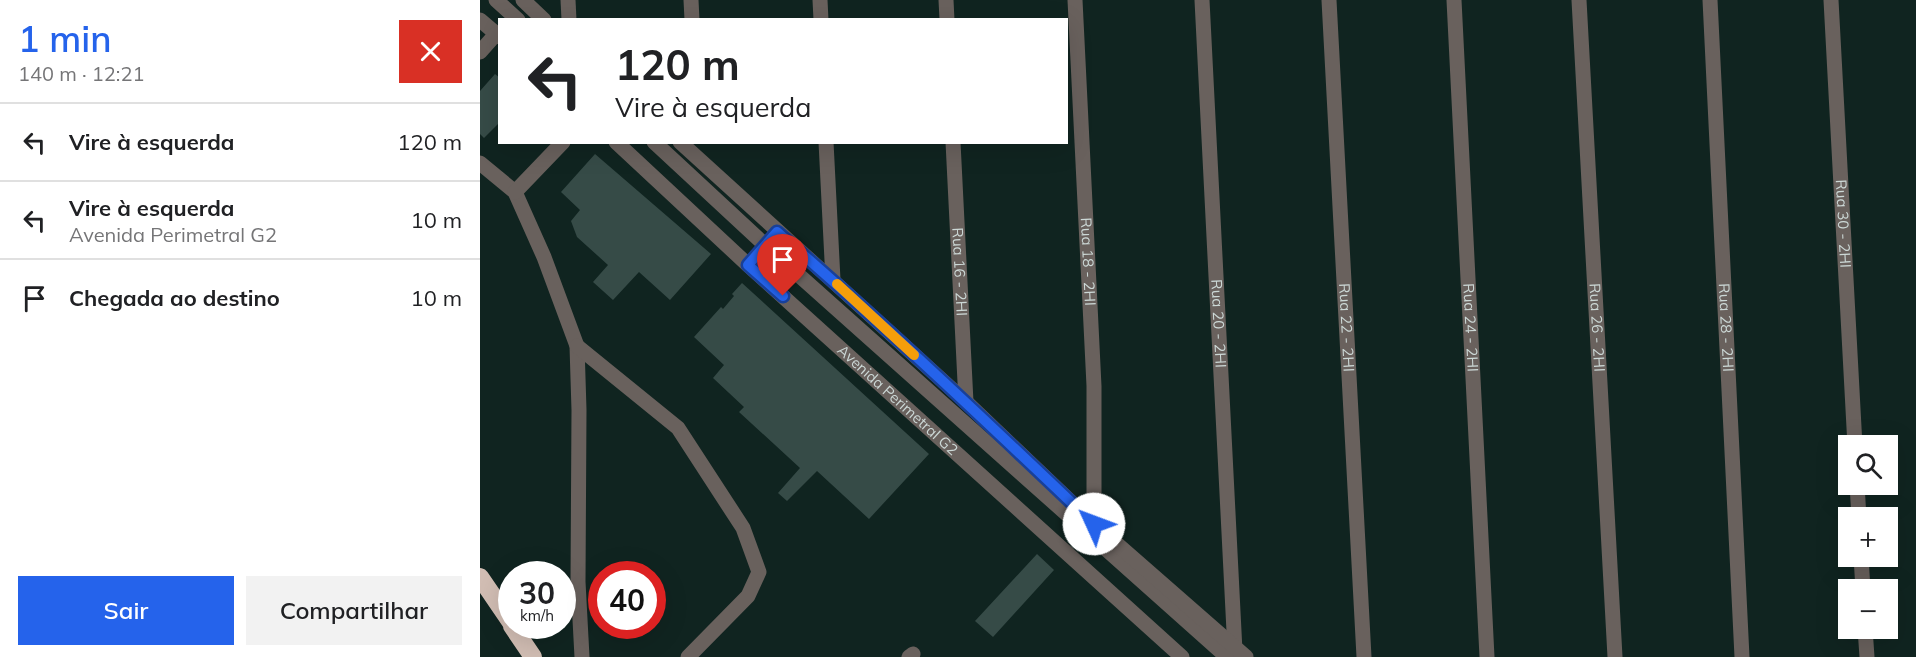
<!DOCTYPE html>
<html lang="pt">
<meta charset="utf-8">
<style>
body{margin:0;font-family:Mulish,sans-serif;background:#f2f2f2;color:#202124;height:100vh;display:flex;flex-direction:column;font-size:22px;white-space:nowrap}
*{box-sizing:border-box;margin:0}
p{font-size:20px;color:#757577}
.icon{flex:none;width:33px;height:33px;fill:none;stroke:currentColor;stroke-width:2;stroke-linecap:round;stroke-linejoin:round}
.map{position:relative;flex:1;overflow:hidden}
.side{display:flex;flex-direction:column;background:#fff;width:480px}
.side>*{flex:none}
.top-card{position:absolute;left:18px;top:18px;width:570px;height:126px;border-radius:0px;box-shadow:0 6px 24px #0002;background:#fff;color:#202124;overflow:hidden}
.controls{position:absolute;left:1358px;top:435px;display:grid;gap:12px}
.controls a{display:grid;place-items:center;width:60px;height:60px;border-radius:0px;background:#fff;box-shadow:0 6px 24px #0002;font-size:30px}
.speed{position:absolute;left:18px;top:561px;display:flex;gap:12px;font-size:30px;font-weight:700;text-align:center}
.speed>*{display:grid;place-content:center;width:78px;height:78px;border-radius:50%;background:#fff;box-shadow:0 6px 24px #0002;line-height:1}
.speed small{font-size:15px;font-weight:400}
.speed .limit{border:9px solid #d22;background:#fff;color:#111}
.pin{position:absolute;display:grid;place-items:center;width:51px;height:51px;color:#fff;margin:-62px -26px;border-radius:50% 50% 50% 0;rotate:-45deg;box-shadow:0 0 6px #0007}
.pin .icon{rotate:45deg}
.me{position:absolute;width:66px;margin:-33px;rotate:313deg;stroke-linejoin:round;filter:drop-shadow(0 0 4px #0008)}
.turn{display:flex;align-items:center;gap:21px;height:126px;padding:0 18px;font-size:27px}
.turn .icon{width:78px;height:78px;stroke-width:2.5}
.turn b{display:block;font-size:42px;line-height:51px}
.round{display:grid;place-items:center;flex:none;width:63px;height:63px;border-radius:0px;background:#f2f2f2}
.headline{display:flex;align-items:center;justify-content:space-between;height:102px;padding:0 18px}
h1{font-size:36px;font-weight:600;line-height:45px;color:#2563eb}
.primary-button{display:flex;gap:12px;margin-top:auto;padding:12px 18px}
.primary-button a{flex:1;height:69px;border-radius:0px;background:#2563eb;color:#fff;font-size:24px;font-weight:600;line-height:69px;text-align:center}
.primary-button a+a{background:#f2f2f2;color:#202124}
ul{padding:0;list-style:none}
li{display:flex;align-items:center;gap:18px;height:78px;padding:0 18px;border-top:2px solid #e0e0e0}
li div{flex:1}
li b{display:block;font-size:22px}
li em{font-style:normal}
main{display:flex;flex:1;min-height:0}
.map>svg:first-child{display:block}
.building{fill:#364b47}
.lines{fill:none;stroke-linecap:round;stroke-linejoin:round}
.minor{stroke:#69615d;stroke-width:15}
.highway{stroke:#d1bdb3;stroke-width:18}
.route-casing{stroke:#184099;stroke-width:15}
.route{stroke:#2563eb;stroke-width:10}
.slow{stroke:#f59e0b;stroke-width:10}
.labels{text-anchor:middle;stroke-width:4.5;stroke-linejoin:round;paint-order:stroke}
.street-label{font-size:15px;fill:#ccd8d6;stroke:#102420}
</style>
<main>
<section class="side">
<div class="headline"><div><h1>1 min</h1><p>140 m · 12:21</p></div><a class="round" style="background:#d93025;color:#fff"><svg class="icon" aria-label="close" viewBox="0 0 24 24"><path d="M6 6l12 12M18 6L6 18"/></svg></a></div>
<ul>
<li><svg class="icon" aria-label="left" viewBox="0 0 24 24"><path d="M17 20v-9H6M10 6l-5 5 5 5"/></svg><div><b>Vire à esquerda</b></div><em>120 m</em></li>
<li><svg class="icon" aria-label="left" viewBox="0 0 24 24"><path d="M17 20v-9H6M10 6l-5 5 5 5"/></svg><div><b>Vire à esquerda</b><p>Avenida Perimetral G2</p></div><em>10 m</em></li>
<li><svg class="icon" aria-label="arrive" viewBox="0 0 24 24"><path d="M6 21V4h12l-3 4 3 4H6"/></svg><div><b>Chegada ao destino</b></div><em>10 m</em></li>
</ul>
<div class="primary-button"><a>Sair</a><a>Compartilhar</a></div>
</section>
<div class="map">
<svg width="1436" height="657" viewBox="0 0 1436 657">
<rect width="100%" height="100%" fill="#102420"/>
<path class="building" d="M 15,74 L 20,78 L 20,122 L 4,138 L 0,134 L 0,91 Z
M 115,154 L 231,254 L 190,300 L 159,272 L 133,300 L 113,282 L 128,265 L 97,237 L 91,221 L 100,210 L 81,192 Z
M 262,283 L 449,454 L 389,519 L 337,471 L 307,501 L 298,493 L 320,468 L 259,412 L 264,407 L 233,378 L 244,365 L 214,337 L 241,307 L 243,309 L 254,296 L 252,294 Z
M 557,554 L 574,570 L 513,637 L 495,621 Z"/>
<g class="lines">
<g class="minor">
<path d="M 16,0 L 38,20"/>
<path d="M 43,0 L 64,20"/>
<path d="M 88,0 L 89,20"/>
<path d="M 211,0 L 212,20"/>
<path d="M 340,0 L 341,20"/>
<path d="M 466,0 L 467,20"/>
<path id="s1" d="M 595,0 L 614,386 L 614,524"/>
<path id="s2" d="M 722,0 L 755,651"/>
<path id="s3" d="M 849,0 L 884,657"/>
<path id="s4" d="M 974,0 L 1007,657"/>
<path id="s5" d="M 1099,0 L 1135,657"/>
<path id="s6" d="M 1230,0 L 1262,657"/>
<path id="s7" d="M 1351,0 L 1375,446"/>
<path d="M 0,20 L 20,37"/>
<path d="M 0,52 L 16,34"/>
<path id="s8" d="M 136,142 L 268,265 L 702,657"/>
<path d="M 174,142 L 285,245 L 747,657"/>
<path d="M 200,142 L 486,402 L 614,524 L 766,657"/>
<path d="M 346,142 L 353,280"/>
<path id="s9" d="M 473,142 L 486,402"/>
<path d="M 0,163 L 35,192 L 64,257 L 97,346 L 99,410 L 98,582 L 102,657"/>
<path d="M 35,192 L 83,142"/>
<path d="M 97,346 L 198,428 L 263,528 L 279,572 L 268,596 L 208,657"/>
<path d="M 1377,484 L 1379,518"/>
<path d="M 1381,556 L 1383,590"/>
<path d="M 1385,628 L 1387,657"/>
<path d="M 429,657 L 433,654"/>
</g>
<path class="highway" d="M 0,577 L 32,624
M 32,626 L 53,657"/>
</g>
<g class="lines">
<defs>
<path id="route" d="M 303,296 L 268,265 L 297,232 C 406,326 510,425 614,524"/>
</defs>
<use href="#route" class="route-casing"/>
<use href="#route" class="route"/>
<path class="slow" d="M 357,284 L 434,355"/>
</g>
<g class="labels">
<g class="street-label">
<text dy="5" stroke="none"><textPath href="#s7" startOffset="224">Rua 30 - 2HI</textPath></text>
<text dy="5" stroke="none"><textPath href="#s1" startOffset="262">Rua 18 - 2HI</textPath></text>
<text dy="5" stroke="none"><textPath href="#s9" startOffset="130">Rua 16 - 2HI</textPath></text>
<text dy="5" stroke="none"><textPath href="#s2" startOffset="324">Rua 20 - 2HI</textPath></text>
<text dy="5" stroke="none"><textPath href="#s3" startOffset="328">Rua 22 - 2HI</textPath></text>
<text dy="5" stroke="none"><textPath href="#s4" startOffset="328">Rua 24 - 2HI</textPath></text>
<text dy="5" stroke="none"><textPath href="#s5" startOffset="328">Rua 26 - 2HI</textPath></text>
<text dy="5" stroke="none"><textPath href="#s6" startOffset="328">Rua 28 - 2HI</textPath></text>
<text dy="5" stroke="none"><textPath href="#s8" startOffset="382">Avenida Perimetral G2</textPath></text>
</g>
</g>
</svg>
<div class="controls">
<a><svg class="icon" aria-label="search" viewBox="0 0 24 24"><circle cx="10" cy="10" r="6"/><path d="M15 15l6 6"/></svg></a>
<a>+</a>
<a>−</a>
</div>
<div class="speed"><div>30<small>km/h</small></div><div class="limit">40</div></div>
<div class="pin" style="left:303px;top:296px;background:#d93025"><svg class="icon" aria-label="arrive" viewBox="0 0 24 24"><path d="M6 21V4h12l-3 4 3 4H6"/></svg></div>
<svg class="me" style="left:614px;top:524px" viewBox="-20 -20 40 40"><circle r="19" fill="#fff"/><path d="M0-13L10 11 0 6-10 11z" fill="#2563eb"/></svg>
<div class="top-card">
<div class="turn"><svg class="icon" aria-label="left" viewBox="0 0 24 24"><path d="M17 20v-9H6M10 6l-5 5 5 5"/></svg><div><b>120 m</b>Vire à esquerda</div></div>
</div>
</div>
</main>
